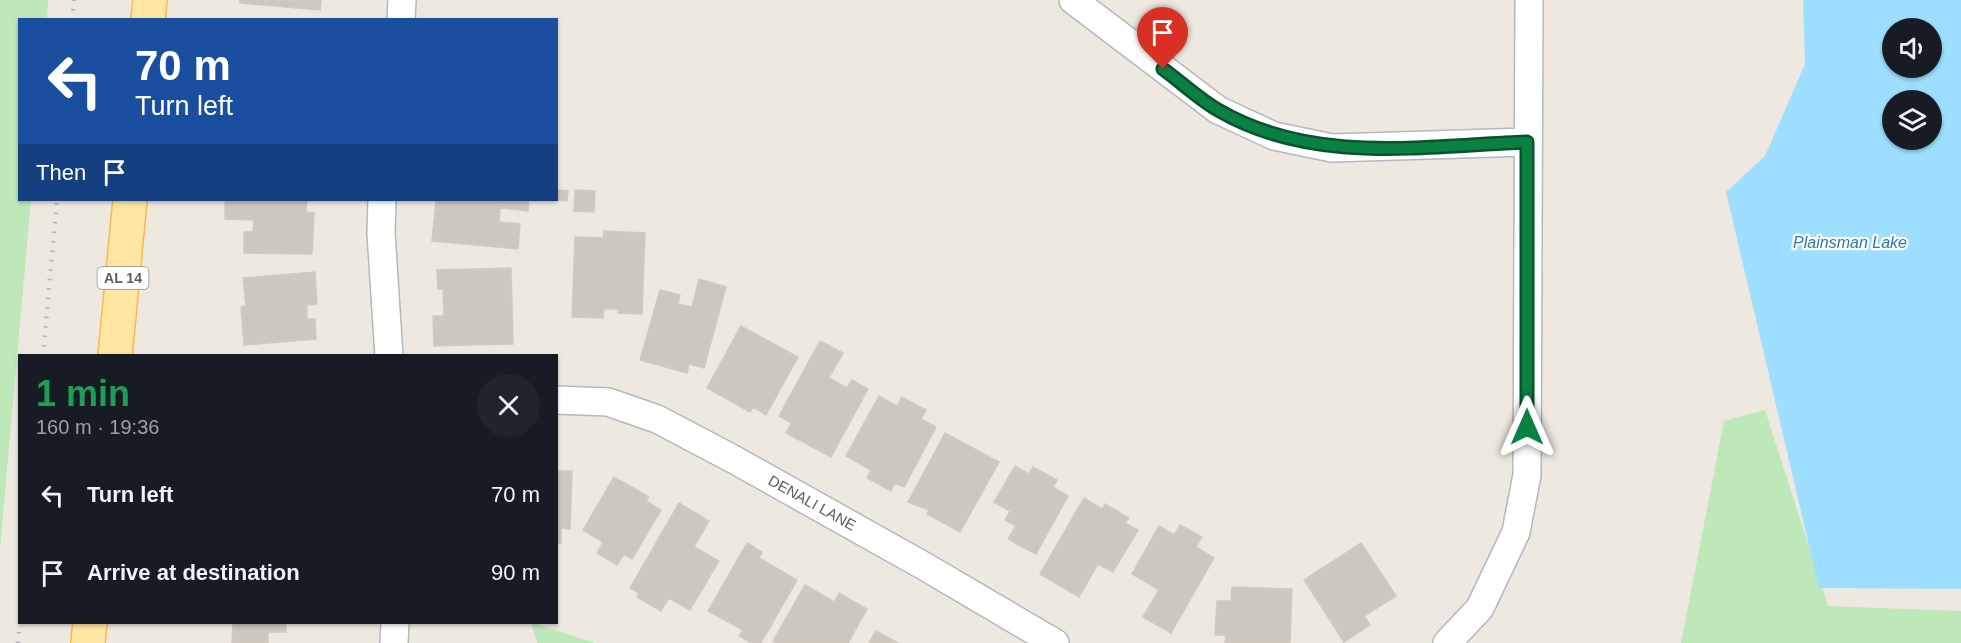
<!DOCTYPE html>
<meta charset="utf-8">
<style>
body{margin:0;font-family:Helvetica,sans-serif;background:#20242c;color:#f1f3f6;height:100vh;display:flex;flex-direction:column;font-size:22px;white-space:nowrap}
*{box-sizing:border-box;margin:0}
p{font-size:20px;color:#9ea1a6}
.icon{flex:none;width:33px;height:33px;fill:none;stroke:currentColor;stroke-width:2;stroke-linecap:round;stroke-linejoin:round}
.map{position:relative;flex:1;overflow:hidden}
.details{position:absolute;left:18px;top:354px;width:540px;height:270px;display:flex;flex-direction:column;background:#171b24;border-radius:0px;box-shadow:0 2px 4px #0004}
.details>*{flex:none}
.hud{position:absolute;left:18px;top:18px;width:540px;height:183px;border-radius:0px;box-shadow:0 2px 4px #0004;background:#1a4fa0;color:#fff;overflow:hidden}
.tools{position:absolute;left:1882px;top:18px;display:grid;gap:12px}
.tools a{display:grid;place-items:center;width:60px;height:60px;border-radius:50%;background:#171b24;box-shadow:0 2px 4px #0004;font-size:30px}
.pin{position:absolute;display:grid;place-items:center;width:51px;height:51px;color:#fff;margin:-62px -26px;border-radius:50% 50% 50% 0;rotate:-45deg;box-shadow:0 0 6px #0007}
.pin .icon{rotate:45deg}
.me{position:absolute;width:66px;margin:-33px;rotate:0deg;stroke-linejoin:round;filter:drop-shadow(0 0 4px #0008)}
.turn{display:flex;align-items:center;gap:21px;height:126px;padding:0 18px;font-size:27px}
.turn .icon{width:78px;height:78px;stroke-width:2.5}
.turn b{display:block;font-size:42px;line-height:51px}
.then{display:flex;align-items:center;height:57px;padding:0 18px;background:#0003;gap:12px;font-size:22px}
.round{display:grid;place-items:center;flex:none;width:63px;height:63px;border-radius:32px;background:#20242c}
.overview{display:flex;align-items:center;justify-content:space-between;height:102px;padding:0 18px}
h1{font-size:36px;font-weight:800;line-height:45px;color:#1e9e55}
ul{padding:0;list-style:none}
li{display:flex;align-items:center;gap:18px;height:78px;padding:0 18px}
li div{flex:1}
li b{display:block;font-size:22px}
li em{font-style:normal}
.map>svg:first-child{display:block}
.green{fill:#bee8b9}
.water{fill:#9edfff;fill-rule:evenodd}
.building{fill:#cdc7c1;stroke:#d3cabe;stroke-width:1.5}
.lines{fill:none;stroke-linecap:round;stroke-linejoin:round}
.street-casing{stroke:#b3b8bc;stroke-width:30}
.primary-casing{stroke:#ffb848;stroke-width:36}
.street{stroke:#fff;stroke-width:27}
.primary{stroke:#ffe6a3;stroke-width:33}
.rail{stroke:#b2b3b4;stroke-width:4.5;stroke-dasharray:1.5 8;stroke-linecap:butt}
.route-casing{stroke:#07532c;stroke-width:15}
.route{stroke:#0b8043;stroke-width:10}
.labels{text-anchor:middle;stroke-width:4.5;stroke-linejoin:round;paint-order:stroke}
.shield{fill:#fff;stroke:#8b8e92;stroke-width:1.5}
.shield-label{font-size:14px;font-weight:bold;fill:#595e63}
.street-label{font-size:15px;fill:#595e63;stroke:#fff}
.water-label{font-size:16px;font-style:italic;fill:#2f77a7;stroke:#fff}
</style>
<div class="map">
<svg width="1961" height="643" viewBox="0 0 1961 643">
<rect width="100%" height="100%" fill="#eee9e0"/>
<path class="green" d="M 0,0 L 48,0 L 47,19 L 20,20 L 20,200 L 31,200 L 0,549 Z
M 1765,410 L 1828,606 L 1961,611 L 1961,643 L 1681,643 L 1724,421 Z
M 531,623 L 534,623 L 595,643 L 537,643 Z"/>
<path class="water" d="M 1803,0 L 1961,0 L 1961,589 L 1819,588 L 1726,192 L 1765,156 L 1805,64 ZM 1893,28 L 1932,28 L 1932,68 L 1893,68 ZM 1893,100 L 1932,100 L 1932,140 L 1893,140 Z"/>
<path class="building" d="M 240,0 L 321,0 L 320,10 L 240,3 Z
M 557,190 L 568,191 L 567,201 L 556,200 Z
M 575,190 L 595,191 L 594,212 L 574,211 Z
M 225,200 L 307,200 L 306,212 L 314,213 L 312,254 L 244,253 L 244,232 L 253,232 L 254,220 L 225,219 Z
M 436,200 L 529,200 L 528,211 L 500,208 L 499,222 L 520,224 L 518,249 L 432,241 Z
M 604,231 L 645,233 L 642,314 L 618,313 L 618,309 L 604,309 L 603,318 L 572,317 L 575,237 L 603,238 Z
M 511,268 L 513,344 L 434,346 L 433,316 L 444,316 L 443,289 L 438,289 L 437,270 Z
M 315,272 L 317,304 L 307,305 L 307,319 L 315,319 L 316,339 L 244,345 L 241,307 L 246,306 L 243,278 Z
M 699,279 L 726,287 L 704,368 L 689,364 L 687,373 L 640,360 L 660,290 L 680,295 L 678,304 L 692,307 Z
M 741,326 L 798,357 L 766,415 L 753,407 L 750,412 L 707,388 Z
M 820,341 L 843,353 L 829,378 L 847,388 L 852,380 L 868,389 L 831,457 L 786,433 L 791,423 L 779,416 Z
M 879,396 L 897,406 L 902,397 L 926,410 L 921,419 L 936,427 L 904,487 L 895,483 L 891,491 L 867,478 L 871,470 L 846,456 Z
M 945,433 L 999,462 L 960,532 L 927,514 L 929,510 L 908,502 Z
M 1015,466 L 1029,474 L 1033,467 L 1057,480 L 1053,487 L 1068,496 L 1036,554 L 1008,539 L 1016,526 L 1005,520 L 1010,511 L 994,502 Z
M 556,471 L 572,471 L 570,529 L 561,528 L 561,543 L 556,543 Z
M 614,477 L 649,497 L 646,501 L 661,510 L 632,559 L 624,554 L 617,565 L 597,553 L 603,542 L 583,530 Z
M 1084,498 L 1102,509 L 1105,504 L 1129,518 L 1125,523 L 1138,530 L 1113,572 L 1098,564 L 1079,597 L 1040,574 Z
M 679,503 L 709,521 L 694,547 L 719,561 L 690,610 L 669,598 L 661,611 L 637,597 L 639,593 L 630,588 Z
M 1180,525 L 1202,537 L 1196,547 L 1214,558 L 1171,633 L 1143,617 L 1159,590 L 1132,574 L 1159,526 L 1174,535 Z
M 747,543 L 762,552 L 759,558 L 797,580 L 761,643 L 751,643 L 739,636 L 743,630 L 708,611 Z
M 1361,543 L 1396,596 L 1364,616 L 1370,625 L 1344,642 L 1304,580 Z
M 805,585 L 834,602 L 839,593 L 867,609 L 848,643 L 777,643 L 773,641 Z
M 1232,587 L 1292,589 L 1290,643 L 1225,643 L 1226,635 L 1215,635 L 1217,601 L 1231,601 Z
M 286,622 L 286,632 L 268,632 L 268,643 L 232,643 L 233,623 L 218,623 Z
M 876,631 L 898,643 L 869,643 Z"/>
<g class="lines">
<defs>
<path id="street" d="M 1073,0 L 1218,110 L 1274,136 L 1332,148 L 1527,142
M 401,20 L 402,0
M 382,200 L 381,233 L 389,356
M 556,400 L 608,402 L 657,419 L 733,459 L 924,566 L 1055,643
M 394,643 L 395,622
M 1447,643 L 1480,608 L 1516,532 L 1527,475 L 1529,0"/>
<path id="primary" d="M 148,20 L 150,0
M 115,356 L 130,200
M 88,643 L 90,622"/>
</defs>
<use href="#street" class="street-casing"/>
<use href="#primary" class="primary-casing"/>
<use href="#street" class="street"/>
<use href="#primary" class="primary"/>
<path class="rail" d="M 72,20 L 74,0
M 43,356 L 57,200
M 18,643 L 20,622"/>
</g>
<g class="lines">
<defs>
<path id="route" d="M 1163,69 C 1181,82 1199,99 1218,110 C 1312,165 1424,146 1527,142 L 1527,427"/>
</defs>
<use href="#route" class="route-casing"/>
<use href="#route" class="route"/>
</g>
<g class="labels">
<rect class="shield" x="97.5" y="267" width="51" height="22" rx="4.5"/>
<g class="shield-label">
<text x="123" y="283">AL 14</text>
</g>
<g class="street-label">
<text transform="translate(812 503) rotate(29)" y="5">DENALI LANE</text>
</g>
<g class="water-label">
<text x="1850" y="248">Plainsman Lake</text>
</g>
</g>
</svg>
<div class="tools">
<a><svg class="icon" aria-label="sound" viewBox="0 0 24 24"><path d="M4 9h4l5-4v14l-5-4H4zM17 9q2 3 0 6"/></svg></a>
<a><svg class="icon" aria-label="layers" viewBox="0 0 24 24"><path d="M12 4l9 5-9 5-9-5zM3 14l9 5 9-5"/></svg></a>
</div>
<div class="pin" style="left:1163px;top:69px;background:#d93025"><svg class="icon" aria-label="arrive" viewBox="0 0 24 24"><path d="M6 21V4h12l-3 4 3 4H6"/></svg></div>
<svg class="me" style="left:1527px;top:427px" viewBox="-20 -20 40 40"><path d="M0-17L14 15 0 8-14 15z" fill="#0b8043" stroke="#fff" stroke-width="4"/></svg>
<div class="hud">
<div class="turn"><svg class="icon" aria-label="left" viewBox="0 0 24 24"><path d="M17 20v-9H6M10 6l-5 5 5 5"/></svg><div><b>70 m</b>Turn left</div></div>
<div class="then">Then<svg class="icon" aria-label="arrive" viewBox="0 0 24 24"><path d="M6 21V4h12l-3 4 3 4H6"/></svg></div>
</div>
<section class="details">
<div class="overview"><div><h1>1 min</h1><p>160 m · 19:36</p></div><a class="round"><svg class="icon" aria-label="close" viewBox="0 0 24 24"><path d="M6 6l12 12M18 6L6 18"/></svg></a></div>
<ul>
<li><svg class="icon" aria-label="left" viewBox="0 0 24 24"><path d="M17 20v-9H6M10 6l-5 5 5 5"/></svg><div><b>Turn left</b></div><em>70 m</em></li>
<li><svg class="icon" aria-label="arrive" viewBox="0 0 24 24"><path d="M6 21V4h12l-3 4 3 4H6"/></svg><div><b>Arrive at destination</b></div><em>90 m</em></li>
</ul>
</section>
</div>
